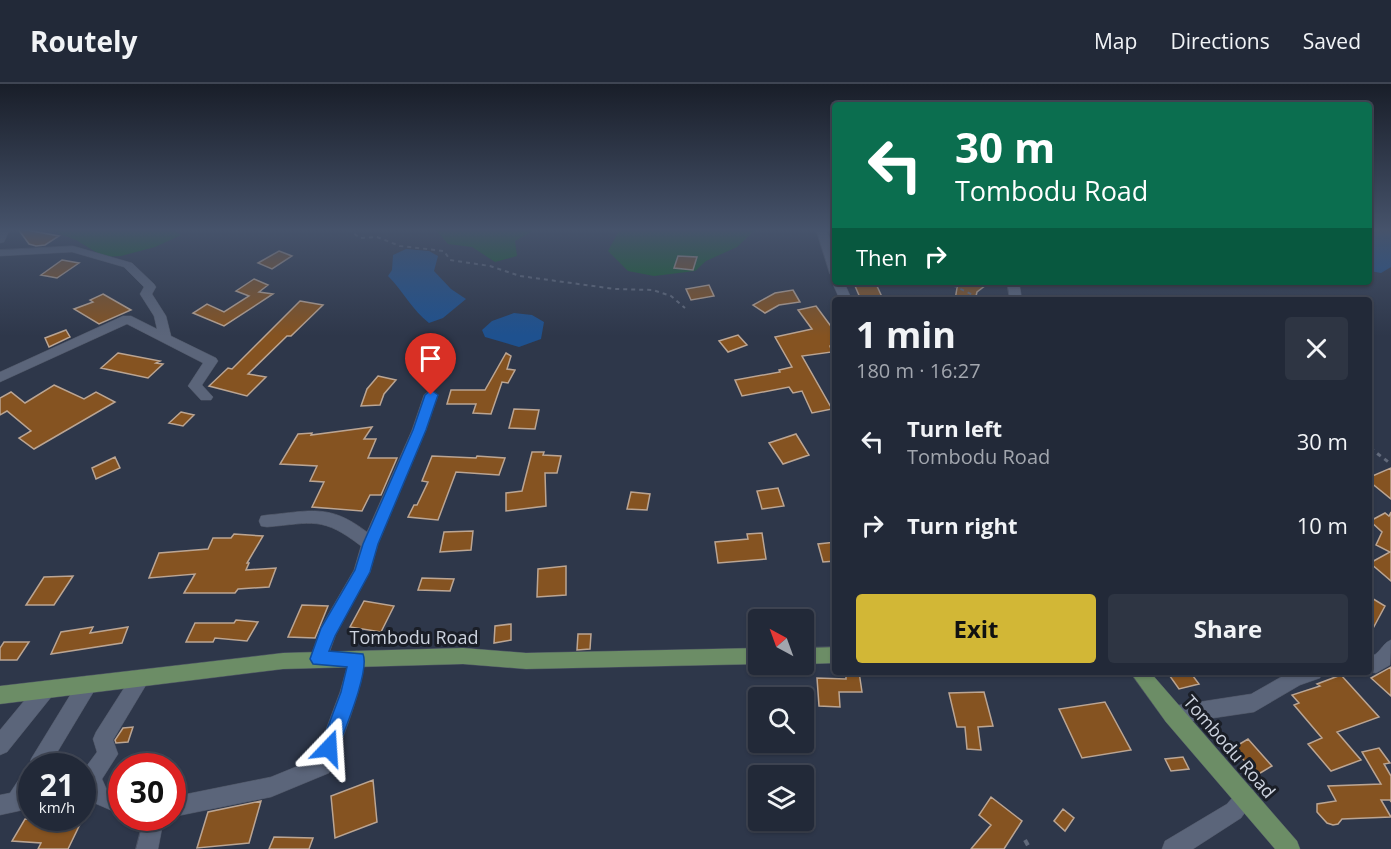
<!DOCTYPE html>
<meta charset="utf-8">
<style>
body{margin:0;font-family:"Open Sans",sans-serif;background:#2e3543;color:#f1f3f6;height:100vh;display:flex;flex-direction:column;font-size:22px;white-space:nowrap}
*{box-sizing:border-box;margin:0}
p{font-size:20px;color:#a2a6ae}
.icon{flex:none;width:33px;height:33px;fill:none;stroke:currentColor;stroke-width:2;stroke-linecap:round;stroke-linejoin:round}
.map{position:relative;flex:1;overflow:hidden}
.panel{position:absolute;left:832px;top:213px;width:540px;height:378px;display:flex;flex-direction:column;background:#222938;border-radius:6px;box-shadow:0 2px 4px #0004,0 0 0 2px #3f4553}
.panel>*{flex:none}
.hud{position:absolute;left:832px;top:18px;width:540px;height:183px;border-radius:6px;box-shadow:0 2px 4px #0004,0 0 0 2px #3f4553;background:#0b6e4f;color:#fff;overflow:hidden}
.needle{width:39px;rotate:319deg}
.fabs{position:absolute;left:748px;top:525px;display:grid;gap:12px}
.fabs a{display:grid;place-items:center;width:66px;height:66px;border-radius:6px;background:#222938;box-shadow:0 2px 4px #0004,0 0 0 2px #3f4553;font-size:30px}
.speed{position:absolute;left:18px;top:669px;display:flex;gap:12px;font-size:30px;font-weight:700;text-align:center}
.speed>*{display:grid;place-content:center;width:78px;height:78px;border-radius:50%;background:#222938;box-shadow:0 2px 4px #0004,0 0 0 2px #3f4553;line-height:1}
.speed small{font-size:15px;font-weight:400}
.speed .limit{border:9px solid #d22;background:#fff;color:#111}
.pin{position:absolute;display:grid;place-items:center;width:51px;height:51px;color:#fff;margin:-62px -26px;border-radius:50% 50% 50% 0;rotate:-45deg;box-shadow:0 0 6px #0007}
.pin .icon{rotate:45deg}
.me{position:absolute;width:66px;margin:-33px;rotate:20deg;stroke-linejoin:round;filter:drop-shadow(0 0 4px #0008)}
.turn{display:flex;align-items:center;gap:21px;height:126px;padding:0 24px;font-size:27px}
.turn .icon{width:78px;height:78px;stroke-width:2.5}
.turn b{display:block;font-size:42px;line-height:51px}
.then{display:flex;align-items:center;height:57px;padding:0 24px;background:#0003;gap:12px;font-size:22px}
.round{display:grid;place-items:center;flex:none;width:63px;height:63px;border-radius:6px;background:#2e3543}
.head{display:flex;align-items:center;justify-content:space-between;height:102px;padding:0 24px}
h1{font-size:36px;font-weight:700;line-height:45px}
.primary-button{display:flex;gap:12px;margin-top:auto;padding:12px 24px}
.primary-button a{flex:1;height:69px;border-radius:6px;background:#d2b736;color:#111;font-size:24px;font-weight:700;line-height:69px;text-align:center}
.primary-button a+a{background:#2e3543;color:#f1f3f6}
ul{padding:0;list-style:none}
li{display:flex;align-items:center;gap:18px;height:84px;padding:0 24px}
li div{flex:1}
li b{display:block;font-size:22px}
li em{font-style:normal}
header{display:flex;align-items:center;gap:36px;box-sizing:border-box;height:84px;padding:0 30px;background:#222938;border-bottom:2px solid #3f4553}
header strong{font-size:28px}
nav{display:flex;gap:33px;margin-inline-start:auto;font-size:21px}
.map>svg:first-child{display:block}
.green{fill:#135f28}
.water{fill:#1e518f}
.building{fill:#855321;stroke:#bba593;stroke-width:1.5}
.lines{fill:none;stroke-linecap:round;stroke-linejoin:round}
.minor-casing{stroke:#4d5464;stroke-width:1}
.major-casing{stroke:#4d5464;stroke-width:1}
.path-far2{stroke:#626a7b;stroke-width:2;stroke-dasharray:4 4;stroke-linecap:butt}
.path-far1{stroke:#626a7b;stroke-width:3;stroke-dasharray:4.5 4.5;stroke-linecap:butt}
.path{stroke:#626a7b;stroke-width:4;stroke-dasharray:6 6;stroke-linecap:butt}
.minor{fill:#5b657a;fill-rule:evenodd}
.major{fill:#6c8d66;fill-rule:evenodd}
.route{fill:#1a73e8;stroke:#114b97;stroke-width:1.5}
.labels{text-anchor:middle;stroke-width:6;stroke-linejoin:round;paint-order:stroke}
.near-street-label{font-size:18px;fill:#cdd3df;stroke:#1a1e27}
</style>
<header>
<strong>Routely</strong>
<nav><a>Map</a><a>Directions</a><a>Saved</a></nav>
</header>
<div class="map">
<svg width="1391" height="765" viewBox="0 0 1391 765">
<rect width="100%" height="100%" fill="#2e374a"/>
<path class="green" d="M 47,145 L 172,145 L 181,151 L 155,163 L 121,172 L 104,173 L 76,156 Z
M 435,145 L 536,145 L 515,157 L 517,172 L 495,178 L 472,163 L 448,160 Z
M 620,145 L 756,145 L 737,163 L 706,177 L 695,187 L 654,192 L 628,187 L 608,167 Z"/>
<path class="water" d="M 1370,147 L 1391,147 L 1391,183 L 1381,189 L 1370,187 Z
M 406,165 L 429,167 L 438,172 L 434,187 L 451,205 L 466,215 L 443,234 L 429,239 C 412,226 403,207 388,192 L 392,186 L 393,171 Z
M 514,229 L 532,231 L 544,238 L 541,255 L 519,263 L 485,253 L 482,246 L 492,237 Z"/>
<path class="building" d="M 18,145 L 21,145 L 59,152 L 45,161 L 36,162 L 29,160 Z
M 279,167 L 292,172 L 272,185 L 258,179 Z
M 678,172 L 697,173 L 693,186 L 674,184 Z
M 62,176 L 79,179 L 57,194 L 41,191 Z
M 254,195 L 268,201 L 259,208 L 273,210 L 224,242 L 193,229 L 207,220 L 224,228 L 249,212 L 236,207 Z
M 958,198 L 990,198 L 977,208 L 975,216 L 955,216 Z
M 876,200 L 883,215 L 861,216 L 855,202 Z
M 709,201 L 714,212 L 691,216 L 686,205 Z
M 793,206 L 800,218 L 779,221 L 765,229 L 753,221 L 775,209 Z
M 103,210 L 131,226 L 99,240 L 74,225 L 93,218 L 90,216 Z
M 300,217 L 323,221 L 291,252 L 287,252 L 248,290 L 266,293 L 247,312 L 209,302 L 228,284 L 232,285 Z
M 816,222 L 833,245 L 836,261 L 830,262 L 832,268 L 802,272 L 832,325 L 812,329 L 802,307 L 793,309 L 789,303 L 742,312 L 735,296 L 780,288 L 779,286 L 792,283 L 775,253 L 812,245 L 798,226 Z
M 66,246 L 70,253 L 49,263 L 45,254 Z
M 738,251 L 747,261 L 728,268 L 719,257 Z
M 118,269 L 160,277 L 156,279 L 163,280 L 148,294 L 101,284 Z
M 506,269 L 511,272 L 507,285 L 515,286 L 508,299 L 502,298 L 491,330 L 473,329 L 476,320 L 447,320 L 451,306 L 485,306 Z
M 378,292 L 396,296 L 384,310 L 380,321 L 361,322 L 367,305 Z
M 54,301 L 84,315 L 96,308 L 115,318 L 34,365 L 19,354 L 31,347 L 7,327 L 0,331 L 0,314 L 11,308 L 25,319 Z
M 514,325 L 539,326 L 535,345 L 509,344 Z
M 181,328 L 194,331 L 183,342 L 169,339 Z
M 372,343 L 364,355 L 376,355 L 368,374 L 397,374 L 381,411 L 370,411 L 362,427 L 312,423 L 324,398 L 310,397 L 317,382 L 280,380 L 298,350 L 312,349 L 311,351 Z
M 796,350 L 809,371 L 783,380 L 769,359 Z
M 532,368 L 544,368 L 543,371 L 561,372 L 557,389 L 545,389 L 546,422 L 506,427 L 506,409 L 522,407 Z
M 432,372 L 476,374 L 477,372 L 505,374 L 499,391 L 456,388 L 438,436 L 408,433 L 414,421 L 417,421 L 428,398 L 422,397 Z
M 115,373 L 120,384 L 96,395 L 92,384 Z
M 1391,384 L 1391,415 L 1370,398 L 1370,393 Z
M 778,404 L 784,422 L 762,425 L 757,407 Z
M 631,408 L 650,410 L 647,426 L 627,425 Z
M 1391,428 L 1391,497 L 1370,479 L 1390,468 L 1376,461 L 1382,448 L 1370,437 L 1385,429 L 1389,432 Z
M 473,447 L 471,466 L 440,468 L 444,448 Z
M 762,449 L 766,475 L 718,479 L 715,458 L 748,455 L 747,450 Z
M 234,450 L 263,452 L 247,479 L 249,479 L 246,486 L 276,484 L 269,503 L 238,505 L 235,509 L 184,509 L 195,490 L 149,494 L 159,469 L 208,465 L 213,454 L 231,454 Z
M 836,458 L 836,477 L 823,478 L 818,460 Z
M 566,482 L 566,511 L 537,513 L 538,485 Z
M 73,492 L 54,521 L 26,521 L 44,493 Z
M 422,494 L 454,495 L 450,507 L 418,506 Z
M 1370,513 L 1385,522 L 1370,550 Z
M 364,517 L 394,522 L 381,548 L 350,543 Z
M 302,521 L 328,522 L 315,554 L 288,553 Z
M 236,536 L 258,538 L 247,557 L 215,554 L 213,558 L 186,558 L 195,539 L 234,539 Z
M 511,540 L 511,556 L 494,559 L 495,542 Z
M 93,543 L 90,549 L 128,543 L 122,559 L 51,570 L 61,548 Z
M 578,550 L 591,550 L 590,565 L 577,566 Z
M 4,558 L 29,558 L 17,576 L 0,576 L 0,564 Z
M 1391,583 L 1391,612 L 1371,594 Z
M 846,588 L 859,588 L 862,608 L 839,608 L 840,623 L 819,622 L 817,594 L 846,595 Z
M 1167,588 L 1190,588 L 1199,600 L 1179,605 Z
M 1341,591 L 1379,633 L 1337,648 L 1361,676 L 1331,687 L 1308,660 L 1322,654 L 1294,621 L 1299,619 L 1292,611 L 1320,602 L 1317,600 Z
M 984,608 L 993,642 L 978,643 L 981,666 L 967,665 L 965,643 L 957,643 L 949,609 Z
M 1105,618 L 1131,666 L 1082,674 L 1059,625 Z
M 133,643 L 128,658 L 116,659 L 115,656 L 123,644 Z
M 1248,655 L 1272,682 L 1257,691 L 1233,664 Z
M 1379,664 L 1390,679 L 1384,680 L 1391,692 L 1391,718 L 1390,716 L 1381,716 L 1391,733 L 1342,735 L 1338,740 L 1333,741 L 1327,739 L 1317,728 L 1317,720 L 1336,717 L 1328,702 L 1381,700 L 1362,668 Z
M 1183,673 L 1189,685 L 1171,687 L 1165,675 Z
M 373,696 L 377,738 L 335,754 L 331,712 Z
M 991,713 L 1022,737 L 1004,765 L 971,765 L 991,741 L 979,731 Z
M 261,717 L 249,759 L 197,764 L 208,728 Z
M 1063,725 L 1074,734 L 1065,747 L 1054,737 Z
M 54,734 L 83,734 L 68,765 L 38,765 L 41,759 L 12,757 L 25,735 L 53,736 Z
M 274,753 L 313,754 L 309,765 L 269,765 Z"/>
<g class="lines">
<defs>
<path id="minor" d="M 0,145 L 10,145 L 4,158 L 0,159 Z
M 816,145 L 826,145 L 836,171 L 836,193 L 830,190 Z
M 73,162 L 132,179 L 154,200 L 156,203 L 152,210 L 166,232 L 171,252 L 216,274 L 218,277 L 202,301 L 213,313 L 211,316 L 201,316 L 188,302 L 203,279 L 127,240 L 0,298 L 0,288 L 123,232 L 131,232 L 157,245 L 154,232 L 140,210 L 144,203 L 124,183 L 72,168 L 0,172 L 0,166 Z
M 836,195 L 836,198 L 844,198 L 852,216 L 840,216 L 832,198 Z
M 1007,198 L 1019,198 L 1022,216 L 1010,216 Z
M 431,306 L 438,311 L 426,346 L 378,460 L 370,488 L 336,550 L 325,581 L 319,583 L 313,581 L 310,575 L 321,543 L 354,486 L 361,462 C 322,432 313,439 267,443 L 261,442 L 259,437 L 261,432 L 267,431 C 311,427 329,419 367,448 L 412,346 L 424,311 Z
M 1391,556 L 1390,581 L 1376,589 L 1369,588 L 1370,572 C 1379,572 1382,559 1391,556 Z
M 357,567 L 363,569 C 371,586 337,669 329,689 L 271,713 L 172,733 L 172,713 L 271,693 L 315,675 L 340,608 L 351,569 Z
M 140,587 L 147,590 L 149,596 L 113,656 L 118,670 L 102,695 L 106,704 L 122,710 L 122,731 L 92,718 L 82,700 L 83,687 L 97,668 L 93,655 L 96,648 L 133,590 Z
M 1290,588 L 1322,588 L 1320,594 L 1300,601 L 1254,628 L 1173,640 L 1166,638 L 1163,631 L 1166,624 L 1173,622 L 1251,610 Z
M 87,592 L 94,595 L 96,601 L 94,607 L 49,682 L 32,682 L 32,713 L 23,726 L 0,731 L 0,711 L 10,709 L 25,686 L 29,684 L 31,675 L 80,595 Z
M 45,597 L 52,600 L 54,606 L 52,612 L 7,668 L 0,671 L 0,646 L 38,600 Z
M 1246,703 L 1253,706 L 1256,713 L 1241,734 L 1193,765 L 1162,765 L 1165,757 L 1227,720 L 1239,706 Z
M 144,734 L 164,734 L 158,765 L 136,765 Z"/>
<path id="major" d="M 836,563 L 836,579 L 804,580 L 804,564 Z
M 463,564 L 526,569 L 759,564 L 759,580 L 526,585 L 463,580 L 283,585 L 0,620 L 0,602 L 283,569 Z
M 1130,588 L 1150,588 L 1297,757 L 1300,765 L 1275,765 L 1166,638 Z"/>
</defs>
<use href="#minor" class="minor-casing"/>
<use href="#major" class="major-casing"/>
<path class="path-far2" d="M 348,145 L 360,154 L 377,153 L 400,162 L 444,167 L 450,176 L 490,182 L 520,192 L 615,205 L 653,206 L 671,212 L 685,224
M 946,198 L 975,212 L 993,216"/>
<path class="path-far1" d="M 1370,364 L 1391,380"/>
<path class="path" d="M 1025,756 L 1030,765"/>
<use href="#minor" class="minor"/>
<use href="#major" class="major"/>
</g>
<linearGradient id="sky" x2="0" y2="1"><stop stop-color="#191e29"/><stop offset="0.58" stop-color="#46536b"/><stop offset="1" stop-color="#46536b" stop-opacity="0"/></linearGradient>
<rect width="1391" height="252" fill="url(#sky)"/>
<path class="route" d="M 431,306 L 438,311 L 426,346 L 378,460 L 370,488 L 335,552 L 329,567 L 363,570 C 370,586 345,645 338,664 L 335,670 L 329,673 L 323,670 L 320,664 L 341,608 L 347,583 L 313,580 L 310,575 L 321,544 L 355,486 L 363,460 L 413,346 L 425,311 Z"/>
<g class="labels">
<g class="near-street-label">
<text x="414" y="560">Tombodu Road</text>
<text transform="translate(1229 663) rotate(49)" y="6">Tombodu Road</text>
</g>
</g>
</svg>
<div class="fabs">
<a><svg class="needle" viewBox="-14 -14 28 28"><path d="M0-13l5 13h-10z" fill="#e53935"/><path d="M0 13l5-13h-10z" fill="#a2a6ae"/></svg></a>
<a><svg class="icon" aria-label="search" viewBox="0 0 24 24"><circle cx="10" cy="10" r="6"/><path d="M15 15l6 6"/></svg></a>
<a><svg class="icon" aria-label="layers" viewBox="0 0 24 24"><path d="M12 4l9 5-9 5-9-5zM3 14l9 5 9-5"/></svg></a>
</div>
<div class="speed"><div>21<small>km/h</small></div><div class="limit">30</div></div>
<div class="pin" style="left:431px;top:311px;background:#d93025"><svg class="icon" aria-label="arrive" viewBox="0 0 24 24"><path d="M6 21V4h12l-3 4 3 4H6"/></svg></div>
<svg class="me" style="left:329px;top:664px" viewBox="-20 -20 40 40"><path d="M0-17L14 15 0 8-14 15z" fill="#1a73e8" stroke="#fff" stroke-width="4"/></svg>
<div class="hud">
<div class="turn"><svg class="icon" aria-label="left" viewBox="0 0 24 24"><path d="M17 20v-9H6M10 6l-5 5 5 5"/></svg><div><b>30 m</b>Tombodu Road</div></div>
<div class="then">Then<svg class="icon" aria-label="right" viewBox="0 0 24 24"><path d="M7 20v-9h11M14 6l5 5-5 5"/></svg></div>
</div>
<section class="panel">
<div class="head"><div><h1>1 min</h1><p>180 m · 16:27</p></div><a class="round"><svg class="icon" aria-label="close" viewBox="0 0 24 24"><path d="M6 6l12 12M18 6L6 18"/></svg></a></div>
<ul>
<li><svg class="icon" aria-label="left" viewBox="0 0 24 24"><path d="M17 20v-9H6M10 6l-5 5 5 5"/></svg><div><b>Turn left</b><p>Tombodu Road</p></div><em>30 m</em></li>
<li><svg class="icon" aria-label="right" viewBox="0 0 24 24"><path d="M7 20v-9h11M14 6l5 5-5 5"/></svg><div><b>Turn right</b></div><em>10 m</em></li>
</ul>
<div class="primary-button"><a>Exit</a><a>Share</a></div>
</section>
</div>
